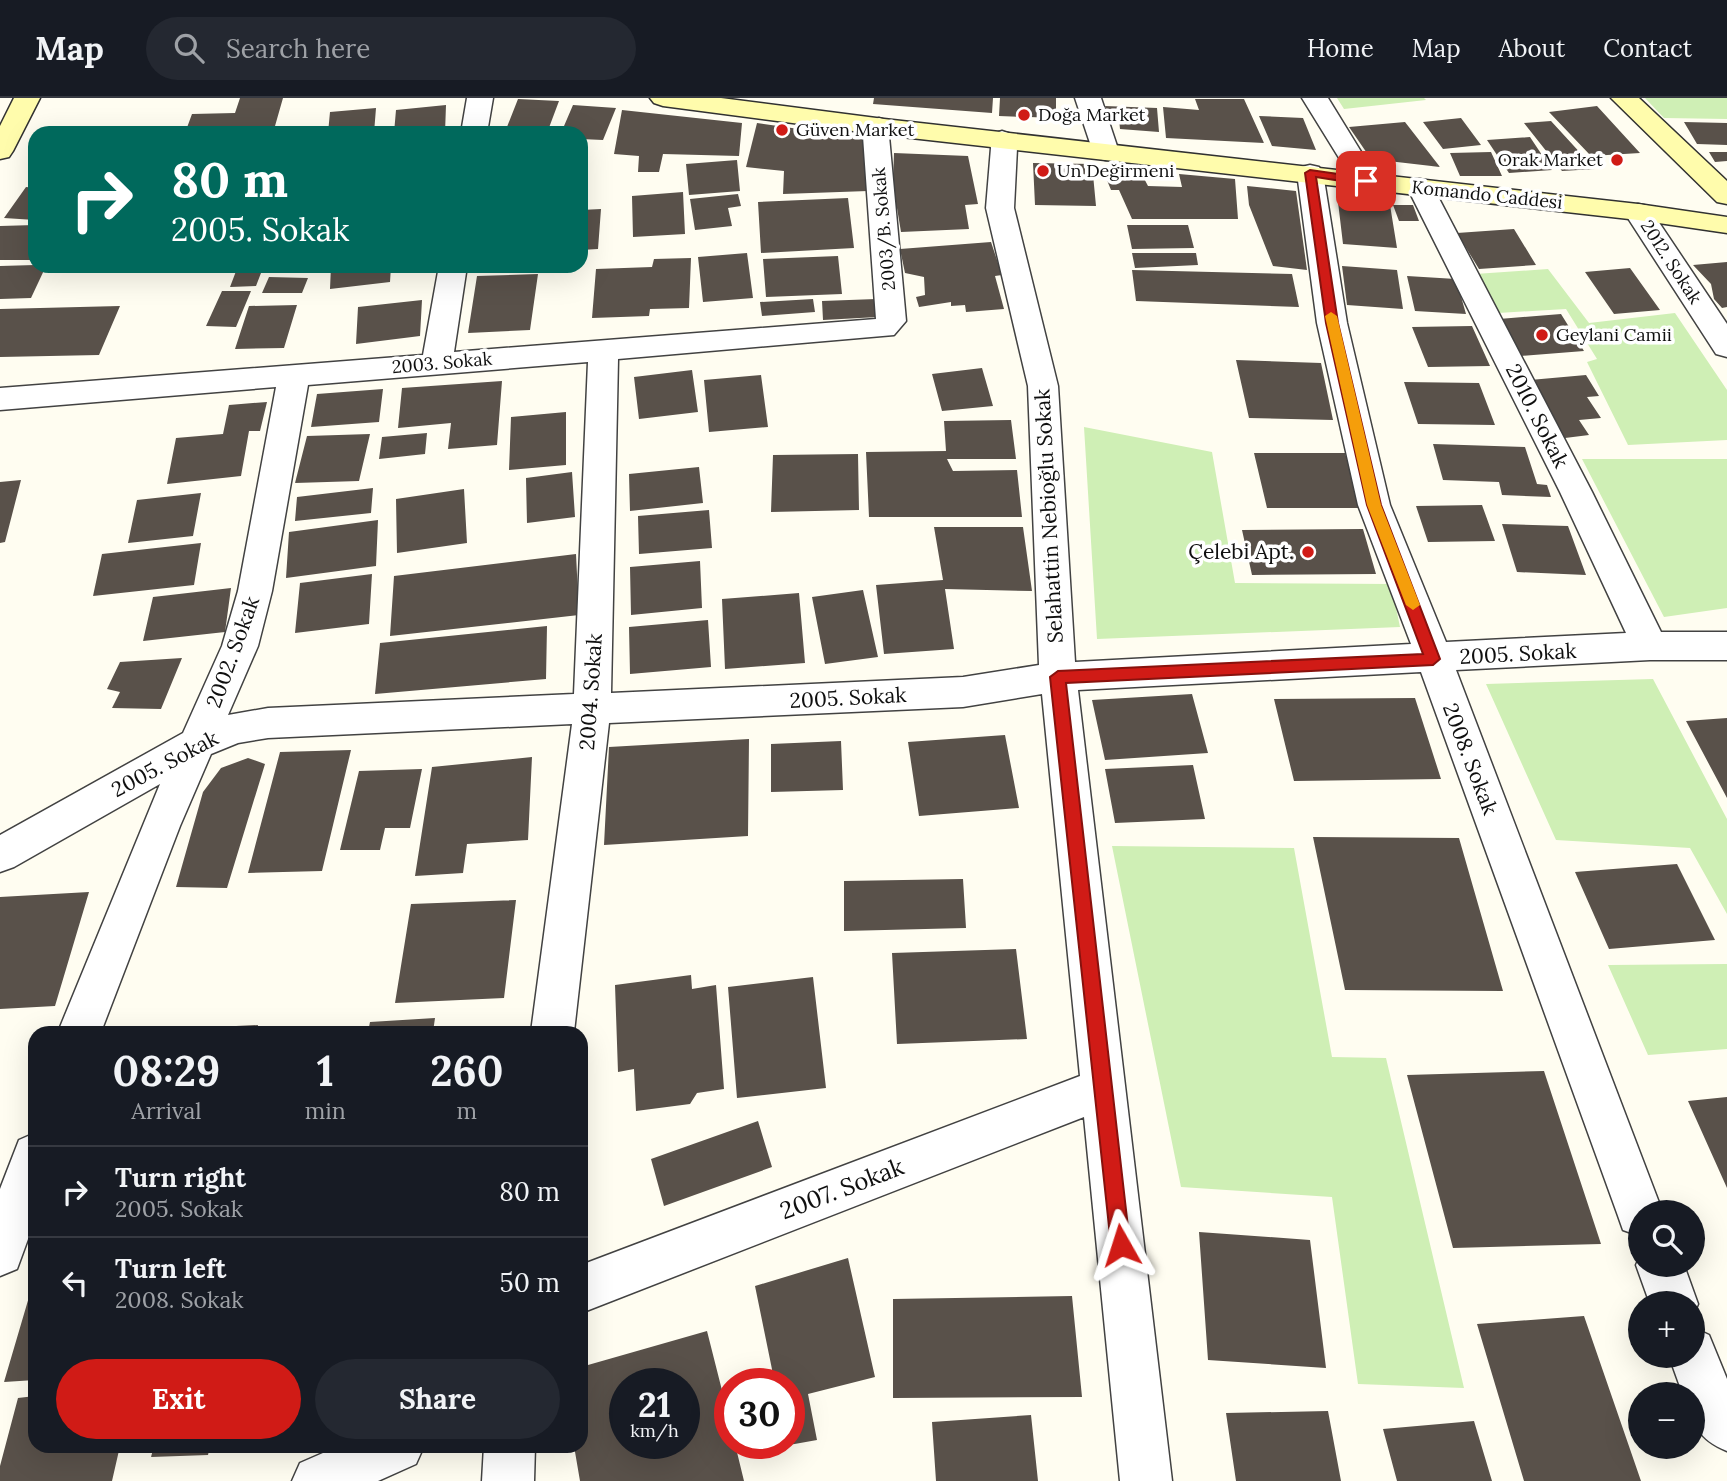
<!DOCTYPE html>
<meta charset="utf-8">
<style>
body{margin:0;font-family:Lora,serif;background:#242831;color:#f1f3f6;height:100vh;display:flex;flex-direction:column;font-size:26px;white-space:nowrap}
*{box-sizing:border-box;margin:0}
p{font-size:23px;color:#9ea1a6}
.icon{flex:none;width:38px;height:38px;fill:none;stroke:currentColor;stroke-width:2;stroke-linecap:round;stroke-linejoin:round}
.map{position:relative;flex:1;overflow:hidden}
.sheet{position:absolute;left:28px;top:928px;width:560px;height:427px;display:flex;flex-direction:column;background:#171b24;border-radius:21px;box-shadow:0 7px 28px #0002}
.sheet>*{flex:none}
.guide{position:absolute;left:28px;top:28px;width:560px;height:147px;border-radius:21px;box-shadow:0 7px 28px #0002;background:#00695c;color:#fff;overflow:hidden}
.controls{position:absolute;left:1628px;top:1102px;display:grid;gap:14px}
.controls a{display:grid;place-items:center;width:77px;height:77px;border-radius:50%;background:#171b24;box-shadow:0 7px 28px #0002;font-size:35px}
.speed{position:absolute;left:609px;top:1270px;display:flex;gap:14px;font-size:35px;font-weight:700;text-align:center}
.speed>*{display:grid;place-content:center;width:91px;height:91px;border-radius:50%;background:#171b24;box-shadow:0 7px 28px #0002;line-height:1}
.speed small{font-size:18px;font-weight:400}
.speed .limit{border:10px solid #d22;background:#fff;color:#111}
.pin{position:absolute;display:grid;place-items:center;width:60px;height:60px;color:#fff;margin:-30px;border-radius:14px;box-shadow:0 4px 10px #0006}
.me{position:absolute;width:77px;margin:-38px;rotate:354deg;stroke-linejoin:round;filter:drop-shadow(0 0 5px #0008)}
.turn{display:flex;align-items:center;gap:24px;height:147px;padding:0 28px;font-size:32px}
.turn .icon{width:91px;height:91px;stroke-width:2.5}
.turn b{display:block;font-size:49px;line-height:60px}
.eta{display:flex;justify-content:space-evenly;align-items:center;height:119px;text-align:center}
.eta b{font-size:42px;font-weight:700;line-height:49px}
.action{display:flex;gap:14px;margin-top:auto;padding:14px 28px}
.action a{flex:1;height:80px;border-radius:42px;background:#d01b16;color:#fff;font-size:28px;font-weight:700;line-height:80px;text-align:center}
.action a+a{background:#242831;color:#f1f3f6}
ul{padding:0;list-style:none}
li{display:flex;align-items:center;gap:21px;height:91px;padding:0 28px;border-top:2px solid #363941}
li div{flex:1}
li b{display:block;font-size:26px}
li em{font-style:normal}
header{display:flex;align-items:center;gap:42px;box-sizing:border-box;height:98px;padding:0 35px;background:#171b24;border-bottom:2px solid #363941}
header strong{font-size:33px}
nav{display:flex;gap:38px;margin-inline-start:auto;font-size:24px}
.search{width:490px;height:63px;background:#242831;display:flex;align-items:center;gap:18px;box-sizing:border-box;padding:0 24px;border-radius:38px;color:#9ea1a6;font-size:26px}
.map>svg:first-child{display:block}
.green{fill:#cfefb5}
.building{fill:#59514a;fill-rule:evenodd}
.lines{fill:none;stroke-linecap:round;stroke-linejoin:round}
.street-casing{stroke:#424242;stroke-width:3}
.secondary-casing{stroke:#313131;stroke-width:3}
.street{fill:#fff;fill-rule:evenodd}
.secondary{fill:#fffcac;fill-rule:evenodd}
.route{fill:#d01b16;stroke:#87120e;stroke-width:2}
.slow{fill:#f59e0b}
.poi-dot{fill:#d01b16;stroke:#fff;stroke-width:2.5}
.labels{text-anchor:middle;stroke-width:7;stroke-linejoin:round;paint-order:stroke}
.far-poi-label{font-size:18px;fill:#0f0f0f;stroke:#fff;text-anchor:start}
.far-street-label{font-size:18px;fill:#0f0f0f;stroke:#fff}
.street-label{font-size:21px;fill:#0f0f0f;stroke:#fff}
.poi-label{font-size:21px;fill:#0f0f0f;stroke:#fff;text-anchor:end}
.near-street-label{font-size:24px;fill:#0f0f0f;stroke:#fff}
</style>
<header>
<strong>Map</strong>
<div class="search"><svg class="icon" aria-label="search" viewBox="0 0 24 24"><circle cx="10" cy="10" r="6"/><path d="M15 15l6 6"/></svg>Search here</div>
<nav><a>Home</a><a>Map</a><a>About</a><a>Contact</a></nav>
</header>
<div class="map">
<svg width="1727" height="1383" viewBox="0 0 1727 1383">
<rect width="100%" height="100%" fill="#fffdf1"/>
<path class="green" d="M 1337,0 L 1424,0 L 1426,2 L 1344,11 Z
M 1645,0 L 1727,0 L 1727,21 L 1664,20 Z
M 1548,171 L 1589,225 L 1675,215 L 1727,292 L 1727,342 L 1628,347 L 1587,264 L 1597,261 L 1566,211 L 1498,215 L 1475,176 Z
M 1084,329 L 1212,354 L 1235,485 L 1391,486 L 1400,529 L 1097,541 Z
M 1582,361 L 1727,361 L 1727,510 L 1664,519 Z
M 1653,581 L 1727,721 L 1727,816 L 1690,750 L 1556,742 L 1486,586 Z
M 1112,748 L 1294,750 L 1332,959 L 1386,960 L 1464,1290 L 1358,1286 L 1332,1099 L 1181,1089 Z
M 1727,866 L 1727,951 L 1648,957 L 1608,867 Z"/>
<path class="building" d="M 240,0 L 283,0 L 273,35 L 185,35 L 192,16 L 235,15 Z
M 874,0 L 993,0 L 992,15 L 873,6 Z
M 1000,0 L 1056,0 L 1056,20 L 999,18 Z
M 518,1 L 559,3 L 547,35 L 505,34 Z
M 1195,1 L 1244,1 L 1264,45 L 1166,40 L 1163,9 L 1199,12 Z
M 446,7 L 445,35 L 394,35 L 396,12 Z
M 573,7 L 616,10 L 603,42 L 581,41 L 581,35 L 561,35 Z
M 1105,8 L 1157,10 L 1159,34 L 1120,31 L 1119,21 L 1111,21 Z
M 1597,8 L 1640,55 L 1591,58 L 1549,14 Z
M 376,10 L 374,35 L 328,35 L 330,14 Z
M 622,12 L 742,25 L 739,58 L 663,56 L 659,74 L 638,74 L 639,58 L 614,56 Z
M 1259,18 L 1303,20 L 1316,52 L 1272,48 Z
M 1461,20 L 1481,47 L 1443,51 L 1423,24 Z
M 1551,23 L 1595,71 L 1562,73 L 1524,25 Z
M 1405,24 L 1440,69 L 1371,61 L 1349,29 Z
M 1684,24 L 1727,25 L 1727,47 L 1697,46 Z
M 757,25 L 869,41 L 868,93 L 783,96 L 784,73 L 746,69 Z
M 1530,39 L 1552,72 L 1509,75 L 1487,42 Z
M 1491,54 L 1502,78 L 1460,78 L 1450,55 Z
M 1709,54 L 1727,54 L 1727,63 L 1715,64 Z
M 894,55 L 968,58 L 978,106 L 965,107 L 969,131 L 901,134 L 897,110 L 892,110 Z
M 737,62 L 740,93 L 689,97 L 686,66 Z
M 1033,65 L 1092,66 L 1096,108 L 1035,107 Z
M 1138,69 L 1148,88 L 1182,89 L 1179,76 L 1235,81 L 1238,121 L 1132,121 L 1119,92 L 1111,92 L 1102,70 Z
M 1247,88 L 1296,93 L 1307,172 L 1273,168 L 1249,107 Z
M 26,89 L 35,90 L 35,122 L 4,120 Z
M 683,94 L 685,136 L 633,139 L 632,98 Z
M 738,96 L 741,108 L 728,110 L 732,128 L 695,132 L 690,101 Z
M 848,100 L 854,150 L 761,155 L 758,104 Z
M 1338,104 L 1390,107 L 1397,150 L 1343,146 Z
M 1393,107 L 1413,107 L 1419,123 L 1399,123 Z
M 601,111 L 598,151 L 581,152 L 581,112 Z
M 35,127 L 35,162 L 0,162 L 0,128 Z
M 1127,127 L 1188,127 L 1194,150 L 1132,151 Z
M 1514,131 L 1536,167 L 1479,171 L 1457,135 Z
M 991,144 L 1002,177 L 995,178 L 1004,211 L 966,214 L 965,207 L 951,208 L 951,204 L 919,209 L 916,199 L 925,197 L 924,179 L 905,175 L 900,151 Z
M 747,155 L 753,200 L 703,204 L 698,159 Z
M 1132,155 L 1196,155 L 1198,167 L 1135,170 Z
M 838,158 L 842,196 L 766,199 L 763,161 Z
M 691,160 L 689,210 L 650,211 L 649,218 L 592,220 L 596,171 L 652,169 L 654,161 Z
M 1727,164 L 1727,209 L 1722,210 L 1714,201 L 1711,186 L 1693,167 Z
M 35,167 L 46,168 L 31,200 L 0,201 L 0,168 Z
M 238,168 L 299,168 L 297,174 L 261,175 L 256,188 L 230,189 Z
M 331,168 L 391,168 L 390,184 L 330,191 Z
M 1342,168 L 1397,172 L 1403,211 L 1347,207 Z
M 1630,170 L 1660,212 L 1614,216 L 1585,174 Z
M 1132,172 L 1292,176 L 1299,209 L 1136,203 Z
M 538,176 L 530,232 L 468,235 L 477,178 Z
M 1407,178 L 1456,181 L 1466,216 L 1415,213 Z
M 269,179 L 308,180 L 302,195 L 262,195 Z
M 222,193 L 251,193 L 236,229 L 206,228 Z
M 813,201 L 815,214 L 762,218 L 760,204 Z
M 876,201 L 878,219 L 823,222 L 822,203 Z
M 422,202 L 420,238 L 356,246 L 358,209 Z
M 297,207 L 284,250 L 235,251 L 249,208 Z
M 120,208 L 99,257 L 0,259 L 0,211 Z
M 1561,216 L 1584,253 L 1521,258 L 1499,221 Z
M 1472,228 L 1490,268 L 1428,269 L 1412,229 Z
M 1236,262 L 1321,265 L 1333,322 L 1249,320 Z
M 982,270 L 993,308 L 942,313 L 932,276 Z
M 692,272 L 698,314 L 639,321 L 634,279 Z
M 761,277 L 768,329 L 709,334 L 704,282 Z
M 1586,277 L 1599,298 L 1587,299 L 1601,320 L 1579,322 L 1589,337 L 1565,340 L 1530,282 Z
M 502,283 L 497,347 L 448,351 L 451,325 L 398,330 L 402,290 Z
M 1404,284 L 1479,285 L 1495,327 L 1418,326 Z
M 383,291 L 379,324 L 311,329 L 317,296 Z
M 267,304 L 260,333 L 249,333 L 241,378 L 167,386 L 176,340 L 223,336 L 229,307 Z
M 566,314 L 566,367 L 509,372 L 511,319 Z
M 1011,322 L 1016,361 L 947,361 L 953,373 L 1017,372 L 1022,419 L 869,419 L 866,354 L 946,353 L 944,323 Z
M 427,335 L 425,356 L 379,361 L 382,339 Z
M 370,336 L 359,383 L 295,385 L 307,338 Z
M 1433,346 L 1525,349 L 1537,386 L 1547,387 L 1551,399 L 1502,397 L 1499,384 L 1443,382 Z
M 1254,355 L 1345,355 L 1361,410 L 1267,410 Z
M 858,356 L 859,412 L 771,414 L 773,357 Z
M 699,369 L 703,405 L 630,413 L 629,376 Z
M 572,374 L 575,419 L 527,425 L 526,380 Z
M 21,382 L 5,444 L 0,445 L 0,384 Z
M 373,390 L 371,415 L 295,423 L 297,399 Z
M 464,391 L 467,445 L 397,455 L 396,401 Z
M 201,395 L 193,438 L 128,445 L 137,402 Z
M 1482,407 L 1495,443 L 1428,444 L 1416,408 Z
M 709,412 L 712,450 L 639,456 L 638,418 Z
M 378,422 L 376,468 L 286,480 L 289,434 Z
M 1502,426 L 1568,428 L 1586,477 L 1517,474 Z
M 934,429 L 1023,429 L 1032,493 L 945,491 L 954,551 L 884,556 L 876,487 L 943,482 Z
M 1363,431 L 1376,476 L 1252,477 L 1242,432 Z
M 201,445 L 194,487 L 93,498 L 102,456 Z
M 576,456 L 579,517 L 390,538 L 394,478 Z
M 700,463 L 702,510 L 631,517 L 630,469 Z
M 372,476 L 369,526 L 295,535 L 300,485 Z
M 231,490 L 225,534 L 143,543 L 153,499 Z
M 863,492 L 878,559 L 825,566 L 812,499 Z
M 799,495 L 805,565 L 725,571 L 722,501 Z
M 708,522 L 711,569 L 630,576 L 629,529 Z
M 547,528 L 546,581 L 375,596 L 380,545 Z
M 182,560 L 161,611 L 112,610 L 120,594 L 107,591 L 120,564 Z
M 1192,596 L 1208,655 L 1105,662 L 1092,602 Z
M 1415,600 L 1441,681 L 1294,683 L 1274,601 Z
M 1727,620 L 1727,700 L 1686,623 Z
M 1005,637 L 1019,710 L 919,718 L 908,644 Z
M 749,641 L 748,738 L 604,747 L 609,649 Z
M 841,643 L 843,692 L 771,694 L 771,646 Z
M 351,652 L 322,773 L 248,775 L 280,654 Z
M 532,659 L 528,742 L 467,746 L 463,775 L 415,778 L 432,669 Z
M 248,660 L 265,666 L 227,790 L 176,789 L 203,694 L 221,670 Z
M 1193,667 L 1205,721 L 1115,725 L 1105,671 Z
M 422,671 L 410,730 L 385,730 L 380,752 L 340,752 L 359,673 Z
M 1313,739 L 1459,740 L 1503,893 L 1345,892 Z
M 1677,766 L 1715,842 L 1609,851 L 1575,774 Z
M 963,781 L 966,830 L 844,833 L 844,783 Z
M 89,794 L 55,908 L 0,911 L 0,799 Z
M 516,802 L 504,900 L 395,905 L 411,806 Z
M 1016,851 L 1027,941 L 897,946 L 892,855 Z
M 691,877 L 692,891 L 716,887 L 724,991 L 697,995 L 690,1006 L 636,1013 L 634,971 L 618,974 L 615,887 Z
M 813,879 L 826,990 L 737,1000 L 728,889 Z
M 435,920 L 433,934 L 368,934 L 370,924 Z
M 258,927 L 257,934 L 175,934 L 176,931 Z
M 1544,973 L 1601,1146 L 1453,1150 L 1407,977 Z
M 1727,999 L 1727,1090 L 1688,1003 Z
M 758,1023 L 772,1069 L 664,1108 L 651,1061 Z
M 1199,1134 L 1310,1142 L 1326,1270 L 1208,1262 Z
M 848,1160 L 875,1279 L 808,1296 L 817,1342 L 789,1347 L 789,1286 L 775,1286 L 755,1188 Z
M 1072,1198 L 1082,1299 L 893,1300 L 893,1201 Z
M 29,1199 L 35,1199 L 35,1282 L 4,1284 Z
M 1584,1218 L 1641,1383 L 1524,1383 L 1477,1226 Z
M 707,1233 L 730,1324 L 730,1346 L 735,1346 L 744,1383 L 580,1383 L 574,1348 L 581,1348 L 581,1269 ZM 625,1286 L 684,1286 L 684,1346 L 625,1346 Z
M 35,1298 L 35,1348 L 120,1348 L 112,1383 L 0,1383 L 0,1368 L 18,1300 Z
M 1328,1313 L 1341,1383 L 1236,1383 L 1226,1315 Z
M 1031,1317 L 1038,1383 L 936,1383 L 932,1324 Z
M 1474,1323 L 1492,1383 L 1397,1383 L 1383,1331 Z
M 154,1348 L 210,1348 L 208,1357 L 151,1359 Z"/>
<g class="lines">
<defs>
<path id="street" d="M 467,0 L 493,0 L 487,35 L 461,35 Z
M 1075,0 L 1101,0 L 1119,54 L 1115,60 L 1106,62 L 1097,60 L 1093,54 Z
M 1302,0 L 1328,0 L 1379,83 L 1375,89 L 1366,91 L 1357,89 Z
M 879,20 L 888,23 L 892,28 L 889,38 L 906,223 L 894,237 L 618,261 L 611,595 L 963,579 L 1039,567 L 1028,288 L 986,110 L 991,50 L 989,41 L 993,36 L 1002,33 L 1011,36 L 1017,50 L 1014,110 L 1058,288 L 1075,564 L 1411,546 L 1358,407 L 1317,225 L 1297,75 L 1301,69 L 1310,67 L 1319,69 L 1323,75 L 1347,225 L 1390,407 L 1446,544 L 1626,535 L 1560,394 L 1407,89 L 1411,83 L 1420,81 L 1429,83 L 1433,89 L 1592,394 L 1661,534 L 1727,534 L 1727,562 L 1650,562 L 1456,572 L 1663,1115 L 1640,1115 L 1640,1138 L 1623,1132 L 1617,1115 L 1421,574 L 1078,592 L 1172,1383 L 1120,1383 L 1084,1019 L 581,1215 L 581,1167 L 1080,978 L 1042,596 L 963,609 L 609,625 L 574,934 L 531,934 L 572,626 L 268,640 L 238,645 L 211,656 L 180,728 L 101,934 L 58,934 L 160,686 L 14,769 L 0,774 L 0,737 L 183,635 L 222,548 L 238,493 L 276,289 L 0,312 L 0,290 L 423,257 L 439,168 L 467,168 L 454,254 L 876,221 L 863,38 L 870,23 ZM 588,264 L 574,596 L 268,610 L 228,617 L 258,548 L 272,493 L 308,287 Z
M 1638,106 L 1648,108 L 1727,226 L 1727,259 L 1716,256 L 1624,114 L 1628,108 Z
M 35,1035 L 35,1122 L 17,1171 L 0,1178 L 0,1091 L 19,1042 Z
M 1640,1158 L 1640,1167 L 1684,1167 L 1698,1206 L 1692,1220 L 1692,1206 L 1650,1206 L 1636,1167 Z
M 1692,1229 L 1709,1237 L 1727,1281 L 1727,1353 C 1698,1341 1692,1327 1692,1297 L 1683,1297 L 1669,1258 L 1692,1258 Z
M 339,1348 L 424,1348 L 416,1366 L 378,1383 L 292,1383 L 300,1365 Z
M 484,1348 L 535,1348 L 534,1383 L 482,1383 Z"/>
<path id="secondary" d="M 14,0 L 40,0 L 13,53 L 9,59 L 0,61 L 0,28 Z
M 650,0 L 721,0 L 884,21 L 1638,106 L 1727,119 L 1727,135 L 1638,122 L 884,37 L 663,8 L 654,5 Z
M 1611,0 L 1639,0 L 1727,83 L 1727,106 L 1717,104 Z"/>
</defs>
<use href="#street" class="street-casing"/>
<use href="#secondary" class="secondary-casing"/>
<use href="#street" class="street"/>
<use href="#secondary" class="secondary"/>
</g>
<path class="route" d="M 1310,72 L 1366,80 L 1372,83 L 1366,87 L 1316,79 L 1338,225 L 1381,407 L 1440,561 L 1433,567 L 1066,585 L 1130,1147 L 1127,1154 L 1121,1157 L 1114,1154 L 1111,1147 L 1050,579 L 1058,573 L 1423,556 L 1367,407 L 1326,225 L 1305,75 Z"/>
<path class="slow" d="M 1331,214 L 1337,218 L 1381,407 L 1420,507 L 1413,512 L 1406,507 L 1367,407 L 1325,218 Z"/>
<g class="poi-dot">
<circle cx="1024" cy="17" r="7"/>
<circle cx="782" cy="32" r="7"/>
<circle cx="1617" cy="62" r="7"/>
<circle cx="1043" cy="73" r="7"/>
<circle cx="1542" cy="237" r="7"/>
<circle cx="1308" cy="454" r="7"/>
</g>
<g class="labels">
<g class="far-poi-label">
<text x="1038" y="23">Doğa Market</text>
<text x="796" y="38">Güven Market</text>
<text x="1603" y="68" text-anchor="end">Orak Market</text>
<text x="1057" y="79">Un Değirmeni</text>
<text x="1556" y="243">Geylani Camii</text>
</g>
<g class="far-street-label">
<text transform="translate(1487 97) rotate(6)" y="6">Komando Caddesi</text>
<text transform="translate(884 131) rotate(-95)" y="6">2003/B. Sokak</text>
<text transform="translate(1671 164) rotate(57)" y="6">2012. Sokak</text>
<text transform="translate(442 265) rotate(-5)" y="6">2003. Sokak</text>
</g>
<g class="street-label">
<text transform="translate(1537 318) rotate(63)" y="7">2010. Sokak</text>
<text transform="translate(1049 418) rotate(-93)" y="7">Selahattin Nebioğlu Sokak</text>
<text transform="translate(233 554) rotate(-70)" y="7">2002. Sokak</text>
<text transform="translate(1518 556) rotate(-3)" y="7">2005. Sokak</text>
<text transform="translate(591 594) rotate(-86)" y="7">2004. Sokak</text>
<text transform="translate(848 600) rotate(-3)" y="7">2005. Sokak</text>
<text transform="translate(1470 661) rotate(69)" y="7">2008. Sokak</text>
<text transform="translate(165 666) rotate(-28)" y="7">2005. Sokak</text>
</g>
<g class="poi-label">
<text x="1294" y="461">Çelebi Apt.</text>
</g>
<g class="near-street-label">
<text transform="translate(842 1091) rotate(-21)" y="8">2007. Sokak</text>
</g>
</g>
</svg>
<div class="controls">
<a><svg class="icon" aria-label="search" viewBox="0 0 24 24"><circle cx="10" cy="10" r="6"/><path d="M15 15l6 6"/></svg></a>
<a>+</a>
<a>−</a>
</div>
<div class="speed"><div>21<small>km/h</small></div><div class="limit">30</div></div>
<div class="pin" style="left:1366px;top:83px;background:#d93025"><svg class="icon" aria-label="arrive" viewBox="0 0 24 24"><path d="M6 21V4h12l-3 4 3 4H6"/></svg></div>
<svg class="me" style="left:1121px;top:1147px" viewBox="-20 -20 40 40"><path d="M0-17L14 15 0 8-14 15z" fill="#d01b16" stroke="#fff" stroke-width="4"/></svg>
<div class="guide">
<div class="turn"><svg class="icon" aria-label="right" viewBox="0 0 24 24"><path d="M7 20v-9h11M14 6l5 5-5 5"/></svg><div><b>80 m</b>2005. Sokak</div></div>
</div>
<section class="sheet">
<div class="eta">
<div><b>08:29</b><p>Arrival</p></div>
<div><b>1</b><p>min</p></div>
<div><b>260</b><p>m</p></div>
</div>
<ul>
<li><svg class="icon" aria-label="right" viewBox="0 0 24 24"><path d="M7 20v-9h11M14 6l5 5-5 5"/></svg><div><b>Turn right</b><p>2005. Sokak</p></div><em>80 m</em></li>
<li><svg class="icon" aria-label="left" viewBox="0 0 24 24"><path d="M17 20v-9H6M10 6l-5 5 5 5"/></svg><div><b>Turn left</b><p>2008. Sokak</p></div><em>50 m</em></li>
</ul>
<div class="action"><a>Exit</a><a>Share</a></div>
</section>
</div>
